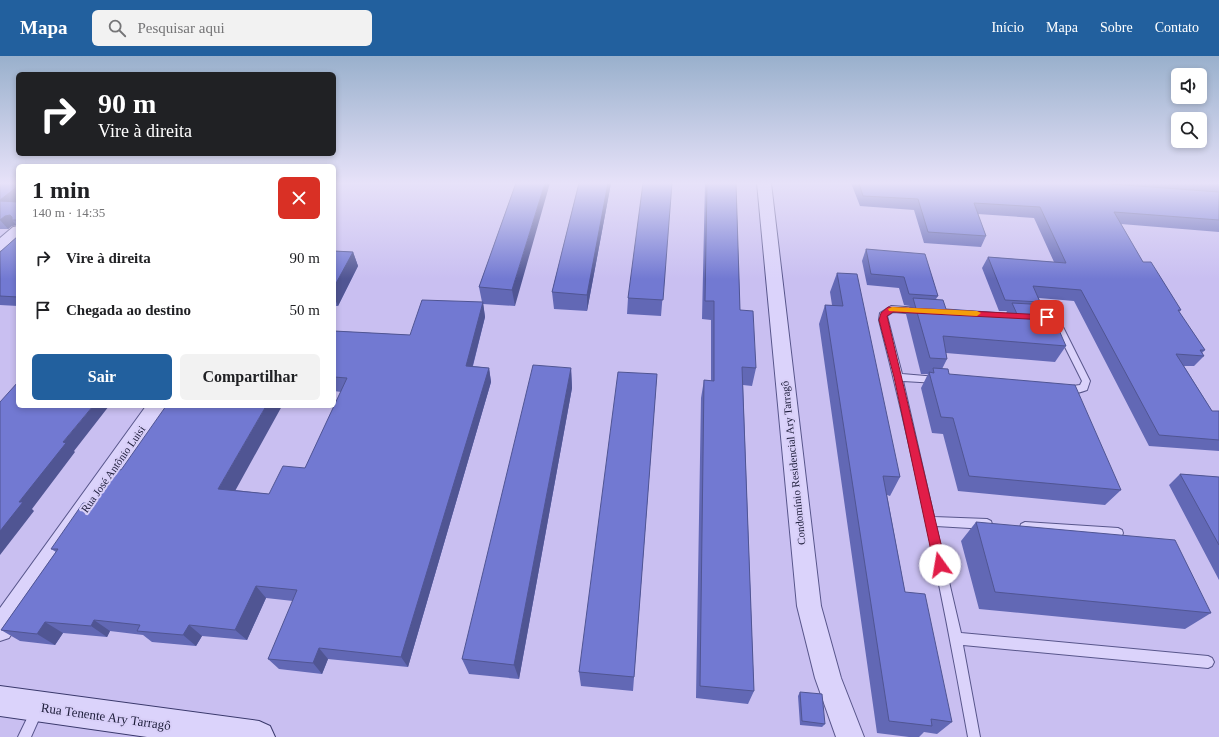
<!DOCTYPE html>
<html lang="pt">
<meta charset="utf-8">
<style>
body{margin:0;font-family:Georgia,serif;background:#f2f2f2;color:#202124;height:100vh;display:flex;flex-direction:column;font-size:15px;white-space:nowrap}
*{box-sizing:border-box;margin:0}
p{font-size:13px;color:#757577}
.icon{flex:none;width:22px;height:22px;fill:none;stroke:currentColor;stroke-width:2;stroke-linecap:round;stroke-linejoin:round}
.map{position:relative;flex:1;overflow:hidden}
.details{position:absolute;left:16px;top:108px;width:320px;height:244px;display:flex;flex-direction:column;background:#fff;border-radius:6px;box-shadow:0 2px 6px #0003}
.details>*{flex:none}
.guide{position:absolute;left:16px;top:16px;width:320px;height:84px;border-radius:6px;box-shadow:0 2px 6px #0003;background:#202124;color:#fff;overflow:hidden}
.buttons{position:absolute;left:1171px;top:12px;display:grid;gap:8px}
.buttons a{display:grid;place-items:center;width:36px;height:36px;border-radius:6px;background:#fff;box-shadow:0 2px 6px #0003;font-size:20px}
.pin{position:absolute;display:grid;place-items:center;width:34px;height:34px;color:#fff;margin:-17px;border-radius:8px;box-shadow:0 2px 6px #0006}
.me{position:absolute;width:44px;margin:-22px;rotate:347deg;stroke-linejoin:round;filter:drop-shadow(0 0 3px #0008)}
.turn{display:flex;align-items:center;gap:14px;height:84px;padding:0 16px;font-size:18px}
.turn .icon{width:52px;height:52px;stroke-width:2.5}
.turn b{display:block;font-size:28px;line-height:34px}
.round{display:grid;place-items:center;flex:none;width:42px;height:42px;border-radius:6px;background:#f2f2f2}
.summary{display:flex;align-items:center;justify-content:space-between;height:68px;padding:0 16px}
h1{font-size:24px;font-weight:700;line-height:30px}
.primary-button{display:flex;gap:8px;margin-top:auto;padding:8px 16px}
.primary-button a{flex:1;height:46px;border-radius:6px;background:#22609e;color:#fff;font-size:16px;font-weight:700;line-height:46px;text-align:center}
.primary-button a+a{background:#f2f2f2;color:#202124}
ul{padding:0;list-style:none}
li{display:flex;align-items:center;gap:12px;height:52px;padding:0 16px}
li div{flex:1}
li b{display:block;font-size:15px}
li em{font-style:normal}
header{display:flex;align-items:center;gap:24px;box-sizing:border-box;height:56px;padding:0 20px;background:#22609e;color:#fff}
header strong{font-size:19px}
nav{display:flex;gap:22px;margin-inline-start:auto;font-size:14px}
.search{width:280px;height:36px;background:#f2f2f2;display:flex;align-items:center;gap:10px;box-sizing:border-box;padding:0 14px;border-radius:6px;color:#757577;font-size:15px}
.map>svg:first-child{display:block}
.lines{fill:none;stroke-linecap:round;stroke-linejoin:round}
.service-casing{stroke:#58568b;stroke-width:2}
.minor-casing{stroke:#58568b;stroke-width:2}
.secondary-casing{stroke:#3a396c;stroke-width:2}
.service{fill:#dbd3fb;fill-rule:evenodd}
.minor{fill:#dbd3fb;fill-rule:evenodd}
.secondary{fill:#dbd3fb;fill-rule:evenodd}
.wall{fill:#6268b5}
.shaded-wall{fill:#505593}
.building{fill:#7279d2;stroke:#505593}
.route{fill:#e11d48;stroke:#92132f}
.slow{fill:#f59e0b}
.labels{text-anchor:middle;stroke-width:4;stroke-linejoin:round;paint-order:stroke}
.street-label{font-size:11px;fill:#1c1c39;stroke:#d8cff8}
.near-street-label{font-size:13px;fill:#1c1c39;stroke:#d8cff8}
</style>
<header>
<strong>Mapa</strong>
<div class="search"><svg class="icon" aria-label="search" viewBox="0 0 24 24"><circle cx="10" cy="10" r="6"/><path d="M15 15l6 6"/></svg>Pesquisar aqui</div>
<nav><a>Início</a><a>Mapa</a><a>Sobre</a><a>Contato</a></nav>
</header>
<div class="map">
<svg width="1219" height="681" viewBox="0 0 1219 681">
<rect width="100%" height="100%" fill="#c9bff1"/>
<g class="lines">
<defs>
<path id="service" d="M 891,250 L 920,252 L 924,255 L 920,258 L 893,256 L 887,260 L 902,318 L 937,321 L 941,324 L 937,327 L 903,325 L 934,461 L 987,463 L 991,465 L 992,468 L 991,471 L 987,473 L 936,470 L 961,577 L 1208,600 L 1212,602 L 1214,606 L 1212,610 L 1208,612 L 963,589 L 980,681 L 968,681 C 943,541 914,401 879,264 L 880,257 Z
M 1047,258 L 1056,262 L 1062,269 L 1090,325 L 1087,334 C 1079,337 1066,341 1061,334 L 1065,331 L 1080,329 L 1082,325 L 1055,271 L 1043,261 Z
M 1025,466 L 1118,472 L 1122,474 L 1123,477 L 1122,480 L 1118,482 L 1025,476 L 1021,474 L 1020,471 L 1021,468 Z
M 37,648 L 41,650 L 43,654 L 31,681 L 18,681 L 33,650 Z"/>
<path id="minor" d="M 757,127 L 771,127 L 821,550 L 841,622 L 864,681 L 836,681 L 815,622 L 797,550 Z
M 18,170 L 18,182 L 5,193 L 0,195 L 0,182 L 13,171 Z
M 146,350 L 167,350 L 9,582 L 0,585 L 0,552 Z"/>
<path id="secondary" d="M 0,630 L 259,665 L 270,670 L 275,681 L 147,681 L 0,660 Z"/>
</defs>
<use href="#service" class="service-casing"/>
<use href="#minor" class="minor-casing"/>
<use href="#secondary" class="secondary-casing"/>
<use href="#service" class="service"/>
<use href="#minor" class="minor"/>
<use href="#secondary" class="secondary"/>
</g>
<path class="wall" d="M 0,127 L 18,127 L 18,145 L 17,146 L 18,146 L 18,172 L 16,169 L 12,170 L 8,173 L 0,173 Z
M 516,127 L 515,250 L 483,248 L 485,261 L 473,310 L 489,312 L 491,326 L 408,611 L 328,603 L 322,618 L 279,613 L 268,603 L 293,545 L 266,542 L 247,584 L 202,580 L 196,590 L 152,586 L 143,579 L 110,575 L 107,581 L 63,577 L 55,589 L 20,585 L 1,574 L 56,496 L 51,493 L 93,448 L 235,434 L 269,438 L 305,412 L 341,336 L 334,335 L 334,275 L 410,279 L 482,246 L 479,231 Z
M 579,127 L 611,127 L 587,255 L 554,253 L 552,236 Z
M 672,127 L 661,260 L 627,258 L 628,242 Z
M 705,127 L 736,127 L 740,254 L 756,312 L 752,330 L 743,329 L 754,635 L 748,648 L 696,642 L 701,342 L 704,324 L 711,325 L 711,264 L 702,263 Z
M 851,127 L 1098,127 L 1175,133 L 1103,127 L 1219,127 L 1219,176 L 1121,168 L 1143,206 L 1181,254 L 1179,256 L 1205,294 L 1202,297 L 1204,300 L 1194,310 L 1184,310 L 1212,355 L 1219,355 L 1219,395 L 1149,390 L 1074,245 L 1039,242 L 1040,246 L 1039,248 L 1066,290 L 1055,306 L 946,297 L 947,303 L 942,313 L 1121,434 L 1105,449 L 958,435 L 943,378 L 932,377 L 921,332 L 928,318 L 921,318 L 906,258 L 910,250 L 904,249 L 899,232 L 867,229 L 862,205 L 866,193 L 938,240 L 936,243 L 946,253 L 1006,257 L 1007,255 L 999,255 L 982,212 L 988,201 L 1054,206 L 1034,162 L 978,158 L 986,180 L 981,191 L 924,187 L 914,154 L 860,150 Z
M 18,180 L 18,250 L 0,249 L 0,196 Z
M 334,195 L 353,196 L 358,210 L 338,250 L 334,250 Z
M 837,217 L 900,421 L 890,440 L 887,439 L 905,536 L 952,666 L 937,678 L 924,676 L 919,681 L 909,681 L 877,677 L 819,268 L 825,249 L 832,249 L 830,236 Z
M 571,312 L 572,332 L 519,623 L 469,618 L 462,603 Z
M 657,318 L 633,635 L 581,630 L 579,616 Z
M 1180,418 L 1219,421 L 1219,524 L 1169,429 Z
M 976,466 L 1211,557 L 1185,573 L 979,553 L 961,485 Z
M 800,636 L 825,668 L 822,671 L 800,669 L 798,640 Z"/>
<path class="shaded-wall" d="M 545,127 L 550,127 L 515,250 L 512,234 Z
M 608,127 L 611,127 L 587,255 L 587,239 Z
M 18,130 L 18,145 L 6,154 L 0,147 L 0,144 Z
M 10,159 L 14,164 L 12,164 L 16,169 L 12,170 L 8,173 L 0,164 L 5,160 Z
M 353,196 L 358,210 L 338,250 L 334,241 L 334,231 Z
M 483,246 L 485,261 L 469,324 L 466,310 Z
M 489,312 L 491,326 L 408,611 L 401,601 Z
M 571,312 L 572,332 L 519,623 L 514,609 Z
M 93,350 L 109,350 L 74,395 L 75,396 L 32,453 L 34,455 L 0,499 L 0,475 L 19,446 L 63,386 Z
M 266,350 L 282,350 L 229,446 L 218,433 Z
M 256,530 L 266,542 L 247,584 L 235,574 Z
M 94,564 L 110,575 L 107,581 L 91,570 Z
M 45,566 L 63,577 L 55,589 L 37,578 Z
M 189,569 L 202,580 L 196,590 L 183,579 Z
M 319,592 L 328,603 L 322,618 L 313,607 Z"/>
<path class="building" d="M 0,127 L 18,127 L 18,130 L 0,144 Z
M 516,127 L 545,127 L 512,234 L 479,231 Z
M 579,127 L 608,127 L 587,239 L 552,236 Z
M 643,127 L 672,127 L 663,244 L 628,242 Z
M 707,127 L 736,127 L 740,254 L 753,255 L 756,312 L 742,311 L 754,635 L 700,630 L 704,324 L 714,325 L 714,245 L 705,245 Z
M 859,127 L 1098,127 L 1219,136 L 1219,164 L 1114,156 L 1143,206 L 1151,206 L 1181,254 L 1178,254 L 1205,294 L 1200,294 L 1204,300 L 1176,298 L 1212,355 L 1219,355 L 1219,384 L 1159,379 L 1081,234 L 1033,230 L 1040,246 L 1005,244 L 988,201 L 1066,207 L 1040,151 L 974,147 L 986,180 L 928,176 L 918,143 L 863,140 Z
M 0,145 L 18,146 L 18,164 L 12,164 L 12,161 L 10,159 L 5,160 L 0,164 Z
M 18,180 L 18,241 L 0,240 L 0,196 Z
M 866,193 L 925,198 L 938,240 L 909,238 L 904,221 L 871,218 Z
M 334,195 L 353,196 L 334,231 Z
M 837,217 L 857,218 L 900,421 L 883,420 L 905,536 L 925,538 L 952,666 L 931,663 L 932,670 L 889,665 L 825,249 L 843,250 Z
M 913,242 L 943,244 L 946,253 L 1017,258 L 1012,247 L 1048,249 L 1066,290 L 943,280 L 947,303 L 930,302 Z
M 422,244 L 483,246 L 466,310 L 489,312 L 401,601 L 319,592 L 313,607 L 268,603 L 297,534 L 256,530 L 235,574 L 189,569 L 183,579 L 137,575 L 140,569 L 94,564 L 91,570 L 45,566 L 37,578 L 1,574 L 58,493 L 51,493 L 83,447 L 93,448 L 118,413 L 121,414 L 166,350 L 266,350 L 218,433 L 269,438 L 283,410 L 305,412 L 347,322 L 334,321 L 334,275 L 410,279 Z
M 533,309 L 571,312 L 514,609 L 462,603 Z
M 933,312 L 948,313 L 949,318 L 1075,329 L 1121,434 L 969,420 L 953,362 L 941,361 L 929,316 L 934,317 Z
M 618,316 L 657,318 L 634,621 L 579,616 Z
M 18,326 L 18,350 L 93,350 L 63,386 L 66,387 L 19,446 L 23,446 L 0,475 L 0,346 Z
M 1180,418 L 1219,421 L 1219,489 Z
M 976,466 L 1175,484 L 1211,557 L 995,536 Z
M 800,636 L 822,638 L 825,668 L 802,665 Z"/>
<linearGradient id="sky" x2="0" y2="1"><stop stop-color="#99b0cc"/><stop offset="0.57" stop-color="#e7e2f9"/><stop offset="1" stop-color="#e7e2f9" stop-opacity="0"/></linearGradient>
<rect width="1219" height="223" fill="url(#sky)"/>
<path class="route" d="M 888,251 L 1047,259 L 1051,261 L 1047,264 L 893,256 L 887,260 L 946,509 L 944,512 L 940,514 L 936,512 L 934,509 L 894,321 L 879,264 L 881,257 Z"/>
<path class="slow" d="M 892,251 L 977,255 L 981,257 L 977,260 L 889,255 L 888,253 Z"/>
<g class="labels">
<g class="street-label">
<text transform="translate(793 407) rotate(-96)" y="4">Condomínio Residencial Ary Tarragô</text>
<text transform="translate(113 413) rotate(-55)" y="4">Rua José Antônio Luisi</text>
</g>
<g class="near-street-label">
<text transform="translate(106 660) rotate(8)" y="5">Rua Tenente Ary Tarragô</text>
</g>
</g>
</svg>
<div class="buttons">
<a><svg class="icon" aria-label="sound" viewBox="0 0 24 24"><path d="M4 9h4l5-4v14l-5-4H4zM17 9q2 3 0 6"/></svg></a>
<a><svg class="icon" aria-label="search" viewBox="0 0 24 24"><circle cx="10" cy="10" r="6"/><path d="M15 15l6 6"/></svg></a>
</div>
<div class="pin" style="left:1047px;top:261px;background:#d93025"><svg class="icon" aria-label="arrive" viewBox="0 0 24 24"><path d="M6 21V4h12l-3 4 3 4H6"/></svg></div>
<svg class="me" style="left:940px;top:509px" viewBox="-20 -20 40 40"><circle r="19" fill="#fff"/><path d="M0-13L10 11 0 6-10 11z" fill="#e11d48"/></svg>
<div class="guide">
<div class="turn"><svg class="icon" aria-label="right" viewBox="0 0 24 24"><path d="M7 20v-9h11M14 6l5 5-5 5"/></svg><div><b>90 m</b>Vire à direita</div></div>
</div>
<section class="details">
<div class="summary"><div><h1>1 min</h1><p>140 m · 14:35</p></div><a class="round" style="background:#d93025;color:#fff"><svg class="icon" aria-label="close" viewBox="0 0 24 24"><path d="M6 6l12 12M18 6L6 18"/></svg></a></div>
<ul>
<li><svg class="icon" aria-label="right" viewBox="0 0 24 24"><path d="M7 20v-9h11M14 6l5 5-5 5"/></svg><div><b>Vire à direita</b></div><em>90 m</em></li>
<li><svg class="icon" aria-label="arrive" viewBox="0 0 24 24"><path d="M6 21V4h12l-3 4 3 4H6"/></svg><div><b>Chegada ao destino</b></div><em>50 m</em></li>
</ul>
<div class="primary-button"><a>Sair</a><a>Compartilhar</a></div>
</section>
</div>
